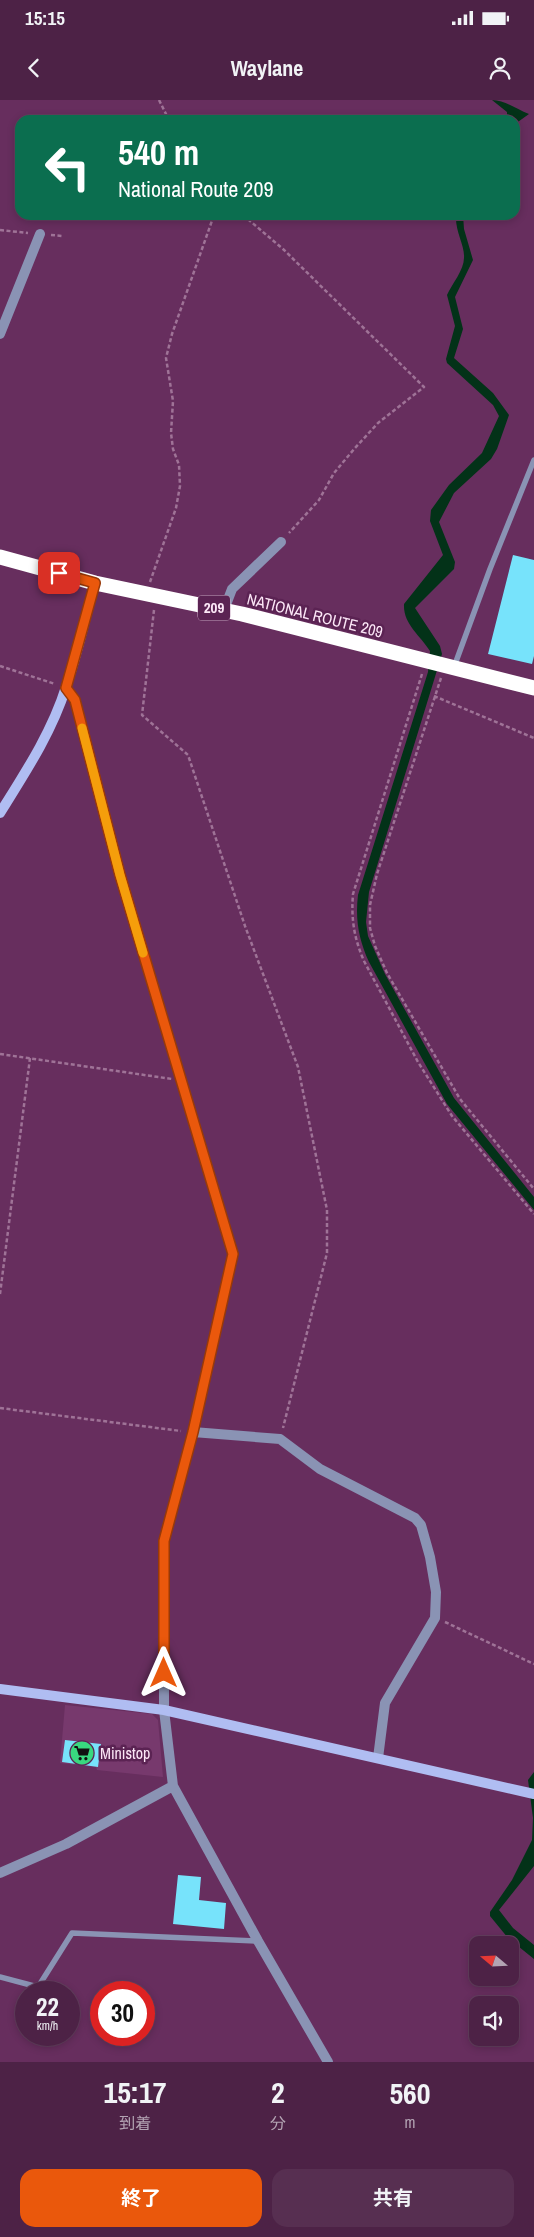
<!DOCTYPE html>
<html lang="ja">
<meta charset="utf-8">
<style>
body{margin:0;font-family:"Archivo Narrow","Noto Sans JP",sans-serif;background:#572f51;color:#f1f3f6;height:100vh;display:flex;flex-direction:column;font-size:19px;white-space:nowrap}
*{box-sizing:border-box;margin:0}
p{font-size:16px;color:#b3a4b3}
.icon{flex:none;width:28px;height:28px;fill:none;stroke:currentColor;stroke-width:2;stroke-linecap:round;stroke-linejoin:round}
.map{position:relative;height:1962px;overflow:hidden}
.details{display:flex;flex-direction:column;background:#4d2246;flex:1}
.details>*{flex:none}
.guide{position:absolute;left:15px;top:15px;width:505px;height:105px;border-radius:15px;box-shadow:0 2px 8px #0003,0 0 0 1px #643f5f;background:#0b6e4f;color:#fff;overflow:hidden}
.needle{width:32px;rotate:289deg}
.controls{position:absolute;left:469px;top:1836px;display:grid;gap:10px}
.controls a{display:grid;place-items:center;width:50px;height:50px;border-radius:10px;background:#4d2246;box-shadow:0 2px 8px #0003,0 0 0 1px #643f5f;font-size:25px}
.speed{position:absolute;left:15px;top:1881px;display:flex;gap:10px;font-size:25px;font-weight:700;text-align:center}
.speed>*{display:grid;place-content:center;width:65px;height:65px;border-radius:50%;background:#4d2246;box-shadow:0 2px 8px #0003,0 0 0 1px #643f5f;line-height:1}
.speed small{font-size:12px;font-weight:400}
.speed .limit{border:8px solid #d22;background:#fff;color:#111}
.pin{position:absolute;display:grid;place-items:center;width:42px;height:42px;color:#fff;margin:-21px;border-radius:10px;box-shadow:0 2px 8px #0006}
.me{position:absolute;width:55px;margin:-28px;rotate:0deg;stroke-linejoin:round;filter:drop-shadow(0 0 4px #0008)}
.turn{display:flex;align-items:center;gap:18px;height:105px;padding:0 20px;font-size:22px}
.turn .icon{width:65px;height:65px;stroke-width:2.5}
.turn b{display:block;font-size:35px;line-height:42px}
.eta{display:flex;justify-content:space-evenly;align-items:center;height:85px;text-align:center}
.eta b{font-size:30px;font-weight:700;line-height:35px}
.primary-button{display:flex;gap:10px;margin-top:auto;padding:10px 20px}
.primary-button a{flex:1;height:58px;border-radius:15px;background:#ea580c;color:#fff;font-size:20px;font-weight:700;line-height:58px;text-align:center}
.primary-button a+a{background:#572f51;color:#f1f3f6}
.status{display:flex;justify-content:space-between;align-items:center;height:35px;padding:0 25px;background:#4d2246;direction:ltr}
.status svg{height:14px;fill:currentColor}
header{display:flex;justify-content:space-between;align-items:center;height:65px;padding:0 20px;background:#4d2246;font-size:22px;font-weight:700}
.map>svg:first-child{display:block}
.built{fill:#77396d}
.water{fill:#033218}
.building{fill:#77e3fb}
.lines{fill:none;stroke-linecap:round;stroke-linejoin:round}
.path{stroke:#9f7397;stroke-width:2.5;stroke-dasharray:4 2.5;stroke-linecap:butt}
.lane{stroke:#8a93b4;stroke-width:5.5}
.street{stroke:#8a93b4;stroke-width:10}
.secondary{stroke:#b0bdf2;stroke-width:10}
.highway{stroke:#fff;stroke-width:15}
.route-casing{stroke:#983908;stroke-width:12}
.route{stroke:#ea580c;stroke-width:9}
.slow{stroke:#f59e0b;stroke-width:9}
.labels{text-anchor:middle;stroke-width:5;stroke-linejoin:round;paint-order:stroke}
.shield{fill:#5b2353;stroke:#ccacc6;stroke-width:1}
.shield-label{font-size:15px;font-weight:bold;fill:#fce7f7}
.street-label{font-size:16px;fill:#fce7f7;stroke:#5b2353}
.poi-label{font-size:16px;fill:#fce7f7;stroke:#5b2353;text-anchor:start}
</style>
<div class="status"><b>15:15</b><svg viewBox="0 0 49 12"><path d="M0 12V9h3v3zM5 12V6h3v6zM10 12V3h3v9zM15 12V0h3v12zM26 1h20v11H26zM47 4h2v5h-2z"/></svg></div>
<header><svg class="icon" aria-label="back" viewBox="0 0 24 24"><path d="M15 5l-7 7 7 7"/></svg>Waylane<svg class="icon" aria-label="person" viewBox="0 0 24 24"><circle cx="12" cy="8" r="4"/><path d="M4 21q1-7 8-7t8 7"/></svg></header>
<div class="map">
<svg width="534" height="1962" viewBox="0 0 534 1962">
<rect width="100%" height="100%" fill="#672e5e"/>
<path class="built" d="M 65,1605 L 152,1614 L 158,1620 L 163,1677 L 97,1670 L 96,1667 L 60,1663 Z"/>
<path class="water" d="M 492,0 C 505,0 516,9 529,14 L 515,24 L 515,20 L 507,20 L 507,12 Z
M 456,115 L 463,115 L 464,129 L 473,160 L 455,197 L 463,229 L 454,258 L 493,293 L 509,315 L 497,349 L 491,359 L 454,393 L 439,422 L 455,462 L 454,469 L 415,508 L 440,546 L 442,554 L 369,792 L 366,822 L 368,836 L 385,874 L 454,998 L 534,1097 L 534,1110 L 447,1004 L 369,862 C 359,840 355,820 358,795 L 428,572 L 430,551 C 420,535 403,524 404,504 L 443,455 L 430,421 L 431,410 L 449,385 L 482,353 L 499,316 L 493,305 L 447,263 L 446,259 L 455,226 L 447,195 C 452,184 464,170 464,158 C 465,145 455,132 456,115 Z
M 534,1672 L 534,1766 L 499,1810 L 513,1828 L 534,1845 L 534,1859 L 508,1838 L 490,1816 L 490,1812 L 512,1780 L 532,1740 L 533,1718 L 528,1680 Z"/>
<path class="building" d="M 513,455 L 534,460 L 534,556 L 532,564 L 488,554 Z
M 65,1640 L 101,1644 L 98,1667 L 62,1662 Z
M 178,1775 L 201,1777 L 199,1800 L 226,1803 L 224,1829 L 173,1824 Z"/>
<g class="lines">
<path class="path" d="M 159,0 L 169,20
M 243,115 L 283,149 L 424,287 L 378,323 L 355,348 L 334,373 L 319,400 L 289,433
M 0,130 L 28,133
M 51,135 L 62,136
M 150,482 L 176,408 L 180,386 L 179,365 L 173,349 L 171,333 L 173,301 L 166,258 L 172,234 L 214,115
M 154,510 L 142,615 L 188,655 L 245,826 L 298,967 L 327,1110 L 327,1153 L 283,1328
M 0,566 L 55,584
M 422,574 L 353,794 C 351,819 354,838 364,861 L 418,962 L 452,1016 L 534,1114
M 441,578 L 377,774 L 370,805 L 370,828 L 375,846 L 387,873 L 460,999 L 534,1089
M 434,596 L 534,638
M 0,954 L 172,979
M 0,1194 L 30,958
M 0,1308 L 181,1331
M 445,1522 L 534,1564"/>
<path class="lane" d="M 454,567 L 490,469 L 534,360
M 66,588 L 75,600 L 120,775 L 233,1154 L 193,1332
M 0,1877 L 38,1887 L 72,1833 L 258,1841"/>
<path class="street" d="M 0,234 L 40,134
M 224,510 L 232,489 L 281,442
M 0,1773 L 66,1744 L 173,1686
M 328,1962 L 258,1841 L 173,1686 L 164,1610 L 164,1441 L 193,1332 L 280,1339 L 320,1369 L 415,1418 L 421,1425 L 430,1457 L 436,1492 L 435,1518 L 385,1603 L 378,1658"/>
<path class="secondary" d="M 0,713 C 25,673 52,632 66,587 C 78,553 85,517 95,483
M 0,1589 L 164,1610 L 534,1694"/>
<path class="highway" d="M 0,457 L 95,483 L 242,514 L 534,588"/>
</g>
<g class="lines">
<defs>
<path id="route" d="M 59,473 L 95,483 L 66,588 L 75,600 L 120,775 L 233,1154 L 193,1332 L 164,1441 L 164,1573"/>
</defs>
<use href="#route" class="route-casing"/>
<use href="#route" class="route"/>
<path class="slow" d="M 82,628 L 120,775 L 143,853"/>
</g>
<defs>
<symbol id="supermarket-disc" viewBox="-11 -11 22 22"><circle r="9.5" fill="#39d87f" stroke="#5b2353"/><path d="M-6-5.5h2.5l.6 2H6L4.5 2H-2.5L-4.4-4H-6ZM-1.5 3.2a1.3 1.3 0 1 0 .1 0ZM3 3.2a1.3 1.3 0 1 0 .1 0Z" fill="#111"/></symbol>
</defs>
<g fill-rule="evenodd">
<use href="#supermarket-disc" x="68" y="1639" width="28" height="28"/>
</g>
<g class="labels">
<rect class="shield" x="198" y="495.5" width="32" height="25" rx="4"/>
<g class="shield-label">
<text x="214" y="513">209</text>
</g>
<g class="street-label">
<text transform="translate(315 515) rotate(14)" y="6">NATIONAL ROUTE 209</text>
</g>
<g class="poi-label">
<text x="100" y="1659">Ministop</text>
</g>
</g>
</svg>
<div class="controls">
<a><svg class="needle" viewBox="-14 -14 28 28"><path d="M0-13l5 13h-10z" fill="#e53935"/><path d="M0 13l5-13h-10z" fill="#b3a4b3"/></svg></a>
<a><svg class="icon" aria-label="sound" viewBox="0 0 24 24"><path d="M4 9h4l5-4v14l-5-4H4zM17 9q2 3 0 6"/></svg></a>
</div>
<div class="speed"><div>22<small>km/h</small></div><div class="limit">30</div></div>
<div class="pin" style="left:59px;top:473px;background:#d93025"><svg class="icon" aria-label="arrive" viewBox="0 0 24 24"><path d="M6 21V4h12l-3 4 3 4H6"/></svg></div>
<svg class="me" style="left:164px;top:1573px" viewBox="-20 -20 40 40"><path d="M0-17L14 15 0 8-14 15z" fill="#ea580c" stroke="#fff" stroke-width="4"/></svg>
<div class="guide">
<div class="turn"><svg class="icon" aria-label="left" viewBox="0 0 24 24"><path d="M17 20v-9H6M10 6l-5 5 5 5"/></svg><div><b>540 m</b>National Route 209</div></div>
</div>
</div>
<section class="details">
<div class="eta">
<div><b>15:17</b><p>到着</p></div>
<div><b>2</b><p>分</p></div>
<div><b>560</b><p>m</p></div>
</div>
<div class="primary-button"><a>終了</a><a>共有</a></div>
</section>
